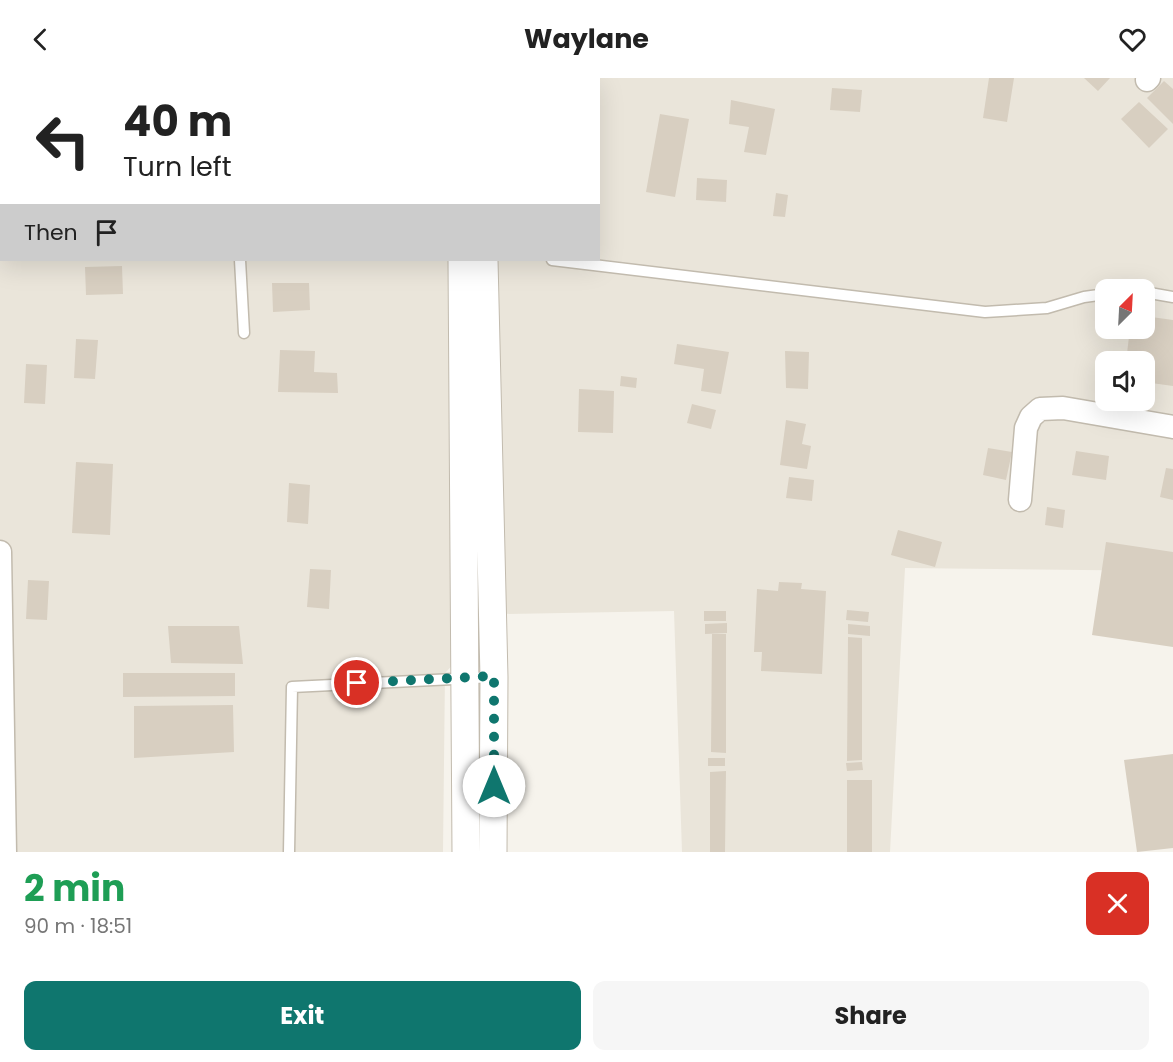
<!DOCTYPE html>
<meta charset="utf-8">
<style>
body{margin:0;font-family:Poppins,sans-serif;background:#f6f6f6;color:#222;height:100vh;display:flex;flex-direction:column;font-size:22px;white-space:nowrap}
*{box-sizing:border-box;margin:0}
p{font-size:20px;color:#767676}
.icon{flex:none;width:33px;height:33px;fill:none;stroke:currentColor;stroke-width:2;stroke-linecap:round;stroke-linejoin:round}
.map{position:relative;height:774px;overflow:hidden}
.details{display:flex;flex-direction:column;background:#fff;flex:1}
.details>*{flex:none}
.guide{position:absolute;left:0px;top:0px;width:600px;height:183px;box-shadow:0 6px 24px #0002;background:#fff;color:#222;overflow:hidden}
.needle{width:39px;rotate:24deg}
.controls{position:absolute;left:1095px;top:201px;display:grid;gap:12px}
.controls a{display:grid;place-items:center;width:60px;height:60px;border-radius:12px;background:#fff;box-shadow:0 6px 24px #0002;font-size:30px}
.pin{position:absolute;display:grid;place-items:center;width:51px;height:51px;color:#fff;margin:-26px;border:3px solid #fff;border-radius:50%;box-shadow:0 2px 6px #0007}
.me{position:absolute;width:66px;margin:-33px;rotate:0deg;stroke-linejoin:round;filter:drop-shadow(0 0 4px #0008)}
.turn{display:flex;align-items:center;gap:21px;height:126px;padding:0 24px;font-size:27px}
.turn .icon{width:78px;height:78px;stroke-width:2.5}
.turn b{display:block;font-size:42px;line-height:51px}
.then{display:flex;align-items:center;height:57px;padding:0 24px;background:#0003;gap:12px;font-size:22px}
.round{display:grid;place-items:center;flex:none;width:63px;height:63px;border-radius:12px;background:#f6f6f6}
.headline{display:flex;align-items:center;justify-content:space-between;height:102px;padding:0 24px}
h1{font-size:36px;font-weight:700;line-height:45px;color:#1e9e55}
.button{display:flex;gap:12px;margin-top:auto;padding:12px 24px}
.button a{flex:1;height:69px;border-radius:12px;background:#0f766e;color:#fff;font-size:24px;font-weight:700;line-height:69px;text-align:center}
.button a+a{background:#f6f6f6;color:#222}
header{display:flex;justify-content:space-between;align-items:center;height:78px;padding:0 24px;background:#fff;font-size:27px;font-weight:700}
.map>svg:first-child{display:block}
.residential{fill:#eae5da;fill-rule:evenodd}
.building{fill:#d8cfc1}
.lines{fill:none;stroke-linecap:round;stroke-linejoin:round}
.service-casing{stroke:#c2bbae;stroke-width:13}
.minor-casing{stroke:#c2bbae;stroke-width:25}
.tertiary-casing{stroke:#c2bbae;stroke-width:29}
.service{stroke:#fff;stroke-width:10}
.minor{stroke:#fff;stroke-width:22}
.tertiary{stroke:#fff;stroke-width:27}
.route{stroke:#0f766e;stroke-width:10;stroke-dasharray:0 18}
</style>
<header><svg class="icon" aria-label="back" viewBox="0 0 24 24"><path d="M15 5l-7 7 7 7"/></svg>Waylane<svg class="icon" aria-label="heart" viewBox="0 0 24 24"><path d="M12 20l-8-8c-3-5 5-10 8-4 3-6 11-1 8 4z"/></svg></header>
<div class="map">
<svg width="1173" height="774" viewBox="0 0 1173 774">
<rect width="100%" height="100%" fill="#f6f3ec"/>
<path class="residential" d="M 0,0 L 1173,0 L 1173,493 L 905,490 L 890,774 L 682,774 L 674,533 L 501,536 L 445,595 L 443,774 L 0,774 ZM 2,2 L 598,2 L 598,182 L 2,182 ZM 1106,212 L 1144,212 L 1144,250 L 1106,250 ZM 1106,284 L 1144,284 L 1144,322 L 1106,322 Z"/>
<path class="building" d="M 989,0 L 1014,0 L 1007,44 L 983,40 Z
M 1084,0 L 1110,0 L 1098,13 Z
M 1164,3 L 1173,11 L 1173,46 L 1147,20 Z
M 832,10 L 862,12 L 860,34 L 830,32 Z
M 731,22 L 775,31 L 766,77 L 744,74 L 749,49 L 729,46 Z
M 1139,24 L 1168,51 L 1149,70 L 1121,41 Z
M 660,36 L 689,41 L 675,119 L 646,114 Z
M 697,100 L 727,102 L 726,124 L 696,122 Z
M 776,115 L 788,117 L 785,139 L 773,138 Z
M 122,188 L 123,216 L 86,217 L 85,189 Z
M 272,205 L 309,205 L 310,232 L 273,234 Z
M 1144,238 L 1173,242 L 1173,308 L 1144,304 L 1144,284 L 1126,284 L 1130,250 L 1144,250 Z
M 76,261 L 98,262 L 95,301 L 74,300 Z
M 677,266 L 729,274 L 721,316 L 701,313 L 704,291 L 674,286 Z
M 280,272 L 315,273 L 314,294 L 337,295 L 338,315 L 278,314 Z
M 785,273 L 809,274 L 808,311 L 786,310 Z
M 26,286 L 47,287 L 45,326 L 24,325 Z
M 621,298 L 637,300 L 636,310 L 620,308 Z
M 579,311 L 614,313 L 613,355 L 578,354 Z
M 692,326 L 716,332 L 711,351 L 687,345 Z
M 786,342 L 806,346 L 802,366 L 811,368 L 807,391 L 780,387 Z
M 988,370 L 1012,374 L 1006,402 L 983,397 Z
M 1076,373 L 1109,378 L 1106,402 L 1072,397 Z
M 76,384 L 113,386 L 110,457 L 72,455 Z
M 1166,390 L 1173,391 L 1173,422 L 1160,419 Z
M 789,399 L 814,402 L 812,423 L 786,420 Z
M 289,405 L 310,407 L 308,446 L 287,444 Z
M 1047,429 L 1065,432 L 1063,450 L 1045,447 Z
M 898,452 L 942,464 L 935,489 L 891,477 Z
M 1106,464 L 1173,474 L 1173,569 L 1092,557 Z
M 310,491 L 331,492 L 329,531 L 307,529 Z
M 28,502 L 49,503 L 47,542 L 26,541 Z
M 779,504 L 802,505 L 801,511 L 826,513 L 822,596 L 761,593 L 762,574 L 754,574 L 757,511 L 778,513 Z
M 847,532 L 869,534 L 868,544 L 846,542 Z
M 704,533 L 726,533 L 726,543 L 704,543 Z
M 727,545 L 727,555 L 705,556 L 705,546 Z
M 848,546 L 870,548 L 870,558 L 848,556 Z
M 168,548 L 239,548 L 243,586 L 171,585 Z
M 712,556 L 726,556 L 726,675 L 711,674 Z
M 848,559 L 862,560 L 862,682 L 847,683 Z
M 123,595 L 235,595 L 235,618 L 123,619 Z
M 233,627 L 234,674 L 134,680 L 134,628 Z
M 1173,676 L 1173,770 L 1137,774 L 1124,682 Z
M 708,680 L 725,680 L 725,688 L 708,688 Z
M 862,684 L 863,692 L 847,693 L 846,685 Z
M 726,693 L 725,774 L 710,774 L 710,694 Z
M 847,702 L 872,702 L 872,774 L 847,774 Z"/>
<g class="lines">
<defs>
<path id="service" d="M 0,172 L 2,172
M 240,182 L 244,255
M 552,182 L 985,234 L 1047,230 L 1084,219 L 1106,216
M 1144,214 L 1173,219
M 289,774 L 292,609 L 494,599"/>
<path id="minor" d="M 1147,2 L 1149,0
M 1020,422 L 1026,350 L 1031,339 L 1040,331 L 1063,330 L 1173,349
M 0,474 L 5,774"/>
<path id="tertiary" d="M 459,2 L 460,0
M 487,2 L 487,0
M 462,182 L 466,774
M 484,182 L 494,599 L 493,774"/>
</defs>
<use href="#service" class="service-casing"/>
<use href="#minor" class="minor-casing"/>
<use href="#tertiary" class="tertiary-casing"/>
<use href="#service" class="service"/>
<use href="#minor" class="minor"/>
<use href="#tertiary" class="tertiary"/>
</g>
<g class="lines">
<path class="route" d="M 357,605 L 494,598 L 494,708"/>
</g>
</svg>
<div class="controls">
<a><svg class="needle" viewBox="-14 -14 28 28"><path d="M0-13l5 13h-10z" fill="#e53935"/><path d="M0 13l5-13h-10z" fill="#767676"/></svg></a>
<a><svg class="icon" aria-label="sound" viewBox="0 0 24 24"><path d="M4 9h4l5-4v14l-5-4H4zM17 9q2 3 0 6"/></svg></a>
</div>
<div class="pin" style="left:357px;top:605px;background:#d93025"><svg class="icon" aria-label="arrive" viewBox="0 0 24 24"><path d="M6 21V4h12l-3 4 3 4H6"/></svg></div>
<svg class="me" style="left:494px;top:708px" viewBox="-20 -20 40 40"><circle r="19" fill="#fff"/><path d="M0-13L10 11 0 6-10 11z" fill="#0f766e"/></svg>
<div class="guide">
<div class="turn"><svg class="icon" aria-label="left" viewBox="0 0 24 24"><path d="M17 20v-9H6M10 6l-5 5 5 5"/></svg><div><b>40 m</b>Turn left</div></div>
<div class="then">Then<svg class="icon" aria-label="arrive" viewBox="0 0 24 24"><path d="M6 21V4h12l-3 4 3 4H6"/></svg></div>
</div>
</div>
<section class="details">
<div class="headline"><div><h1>2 min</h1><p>90 m · 18:51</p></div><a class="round" style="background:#d93025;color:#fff"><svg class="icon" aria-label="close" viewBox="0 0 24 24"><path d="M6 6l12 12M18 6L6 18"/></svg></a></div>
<div class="button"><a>Exit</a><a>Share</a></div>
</section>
